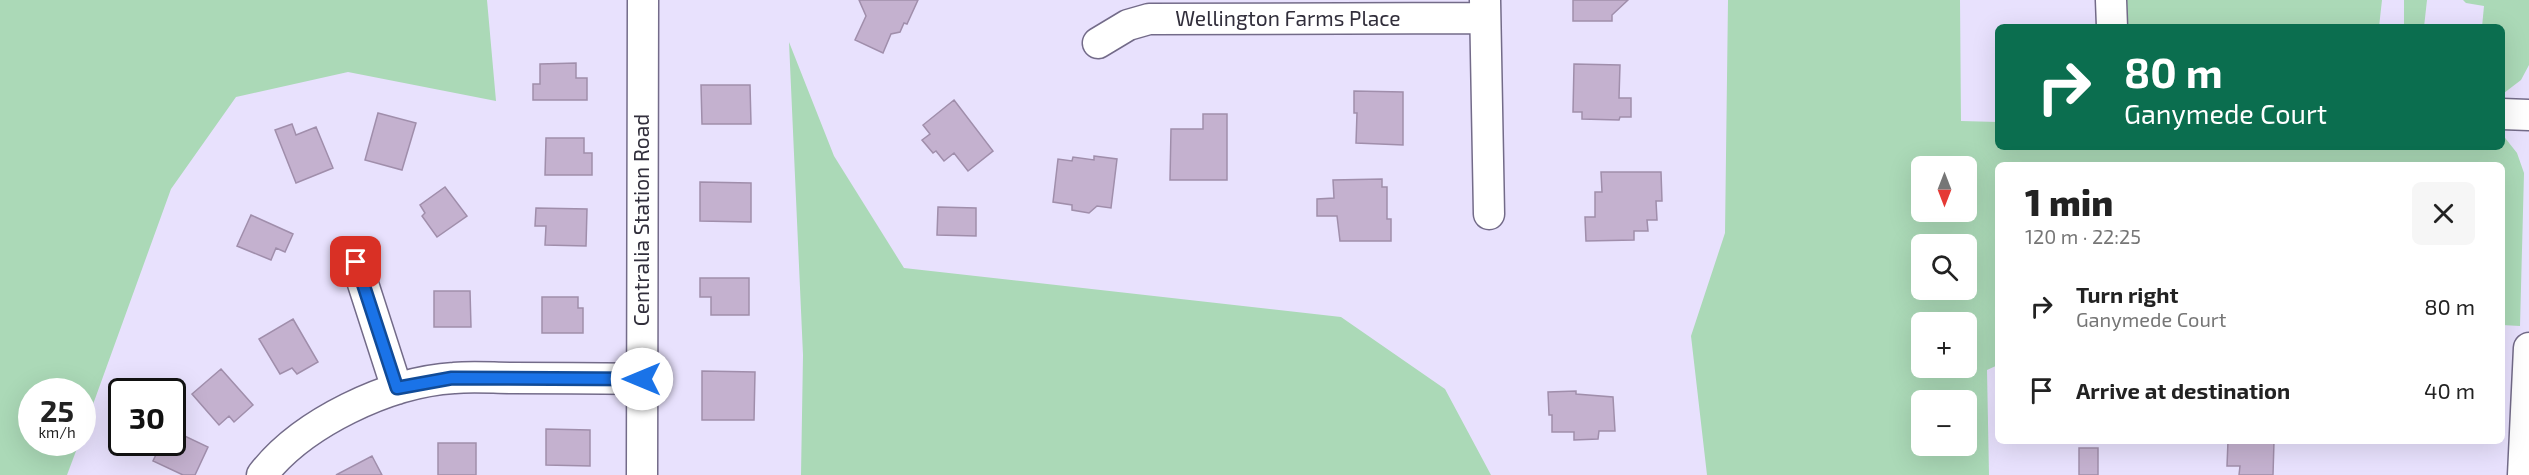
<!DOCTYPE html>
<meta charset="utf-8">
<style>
body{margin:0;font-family:"Exo 2",sans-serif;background:#f6f6f6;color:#222;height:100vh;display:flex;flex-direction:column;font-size:22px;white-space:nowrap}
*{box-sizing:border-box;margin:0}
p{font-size:20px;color:#767676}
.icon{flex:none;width:33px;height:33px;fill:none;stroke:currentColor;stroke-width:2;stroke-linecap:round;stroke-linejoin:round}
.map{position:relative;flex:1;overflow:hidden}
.side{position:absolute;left:1995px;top:162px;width:510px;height:282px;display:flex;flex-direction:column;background:#fff;border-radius:9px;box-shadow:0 6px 24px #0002}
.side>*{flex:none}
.guide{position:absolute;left:1995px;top:24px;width:510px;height:126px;border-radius:9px;box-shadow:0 6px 24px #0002;background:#0b6e4f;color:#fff;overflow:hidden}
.needle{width:39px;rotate:180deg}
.tools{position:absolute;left:1911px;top:156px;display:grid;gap:12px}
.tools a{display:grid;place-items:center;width:66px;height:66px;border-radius:9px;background:#fff;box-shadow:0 6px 24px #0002;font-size:30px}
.speed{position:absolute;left:18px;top:378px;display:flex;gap:12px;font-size:30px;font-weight:700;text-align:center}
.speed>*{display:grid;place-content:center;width:78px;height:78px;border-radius:50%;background:#fff;box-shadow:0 6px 24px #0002;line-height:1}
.speed small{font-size:15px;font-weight:400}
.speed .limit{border:3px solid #111;border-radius:9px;background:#fff;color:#111}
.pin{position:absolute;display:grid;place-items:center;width:51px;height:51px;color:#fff;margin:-26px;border-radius:12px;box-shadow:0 3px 9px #0006}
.me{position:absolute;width:66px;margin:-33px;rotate:270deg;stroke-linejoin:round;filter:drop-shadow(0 0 4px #0008)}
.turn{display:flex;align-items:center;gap:21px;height:126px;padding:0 30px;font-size:27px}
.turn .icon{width:78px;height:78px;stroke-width:2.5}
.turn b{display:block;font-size:42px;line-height:51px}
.round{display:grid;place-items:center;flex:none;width:63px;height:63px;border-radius:9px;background:#f6f6f6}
.headline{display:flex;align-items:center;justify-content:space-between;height:102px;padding:0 30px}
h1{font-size:36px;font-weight:800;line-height:45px}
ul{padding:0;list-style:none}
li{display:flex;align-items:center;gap:18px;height:84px;padding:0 30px}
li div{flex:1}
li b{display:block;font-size:22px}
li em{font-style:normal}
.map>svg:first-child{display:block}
.green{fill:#abd9b7;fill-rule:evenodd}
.building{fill:#c4b1cf;stroke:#a08eab;stroke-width:1.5}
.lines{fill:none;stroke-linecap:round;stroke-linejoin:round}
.minor-casing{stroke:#736b89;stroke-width:33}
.minor{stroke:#fff;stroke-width:30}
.route-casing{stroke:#114b97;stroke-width:15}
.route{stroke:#1a73e8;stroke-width:10}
.labels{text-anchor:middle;stroke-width:5;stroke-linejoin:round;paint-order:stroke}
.street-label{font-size:21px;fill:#312e3b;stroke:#fff}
</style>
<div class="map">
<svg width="2529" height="475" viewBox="0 0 2529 475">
<rect width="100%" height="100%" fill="#e8e1fd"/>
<path class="green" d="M 0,0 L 487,0 L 496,101 L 348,72 L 236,97 L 171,189 L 83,432 L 82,392 L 32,392 L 32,442 L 79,443 L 67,475 L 0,475 Z
M 1728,0 L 1960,0 L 1961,121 L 1998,122 L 1998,147 L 2502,147 L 2502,134 L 2517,153 L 2524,173 L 2520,326 L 2502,325 L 2502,165 L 1998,165 L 1998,365 L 1987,370 L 1989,475 L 1707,475 L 1691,336 L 1725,233 ZM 1922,166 L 1966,166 L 1966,212 L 1922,212 ZM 1922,244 L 1966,244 L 1966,290 L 1922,290 ZM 1922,322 L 1966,322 L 1966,368 L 1922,368 ZM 1966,400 L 1966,446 L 1922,446 L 1922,400 Z
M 2119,0 L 2382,0 L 2379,27 L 2119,27 Z
M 2404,0 L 2427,0 L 2424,27 L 2404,27 Z
M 2463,0 L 2529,0 L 2529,65 L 2521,80 L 2504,93 L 2502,93 L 2502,27 L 2482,27 L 2484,6 L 2466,3 Z
M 789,42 L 834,156 L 904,268 L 1341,317 L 1445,389 L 1491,475 L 801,475 L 803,355 Z"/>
<path class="building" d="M 859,0 L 918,0 L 907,24 L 904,23 L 900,32 L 891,34 L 883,53 L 855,40 L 866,16 Z
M 1573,0 L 1628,0 L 1612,15 L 1612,21 L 1573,21 Z
M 576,63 L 576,78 L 587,78 L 587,100 L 533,100 L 533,84 L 540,84 L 540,64 Z
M 1574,64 L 1620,65 L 1619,98 L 1631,98 L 1631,117 L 1620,117 L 1619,120 L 1582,119 L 1582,112 L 1573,112 Z
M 701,85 L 750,85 L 751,124 L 702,124 Z
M 1354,91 L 1403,92 L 1403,145 L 1356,143 L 1357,113 L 1354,113 Z
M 954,100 L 993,151 L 968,171 L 954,153 L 944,161 L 936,151 L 933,153 L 922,140 L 930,134 L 923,125 Z
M 378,113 L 416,123 L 402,170 L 365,160 Z
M 1203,114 L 1227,114 L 1227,180 L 1170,180 L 1171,129 L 1203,129 Z
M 292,124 L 296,135 L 316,127 L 333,168 L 296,183 L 275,130 Z
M 546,138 L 584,138 L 584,153 L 592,153 L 592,175 L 545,175 Z
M 1094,156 L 1117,159 L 1111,208 L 1097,206 L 1089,213 L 1072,210 L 1072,205 L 1053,202 L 1058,159 L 1072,161 L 1073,157 L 1094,160 Z
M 1601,172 L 1661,172 L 1662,201 L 1656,201 L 1657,220 L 1647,220 L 1648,231 L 1634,231 L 1634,240 L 1586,241 L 1585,217 L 1595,217 L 1595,192 L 1602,192 Z
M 1382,179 L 1382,187 L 1387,187 L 1387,219 L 1391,219 L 1391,241 L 1340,241 L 1337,216 L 1317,216 L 1317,199 L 1334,198 L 1333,180 Z
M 700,182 L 751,183 L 751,222 L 700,221 Z
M 445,187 L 467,216 L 437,237 L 422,216 L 425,213 L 420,205 Z
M 938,207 L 976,208 L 976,236 L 937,235 Z
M 536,208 L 587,209 L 586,246 L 545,245 L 546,226 L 535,226 Z
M 251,215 L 293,234 L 285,252 L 276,248 L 271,260 L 237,246 Z
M 700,278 L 749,278 L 749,315 L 711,315 L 711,297 L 700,297 Z
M 434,291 L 470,291 L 471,327 L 434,327 Z
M 542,297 L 578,297 L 578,308 L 583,308 L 583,333 L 542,333 Z
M 293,319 L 318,362 L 297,374 L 292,368 L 280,374 L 259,339 Z
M 221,369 L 253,405 L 234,422 L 229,416 L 219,425 L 192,394 Z
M 702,371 L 755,372 L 754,420 L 702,420 Z
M 1576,391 L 1576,394 L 1613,397 L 1615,431 L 1599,431 L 1598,439 L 1574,440 L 1574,432 L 1552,432 L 1552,415 L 1549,415 L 1548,392 Z
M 546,429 L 590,430 L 590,466 L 546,465 Z
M 172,430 L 208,447 L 195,475 L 183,475 L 153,461 L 162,442 L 172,442 Z
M 2228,441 L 2274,441 L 2273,475 L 2239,475 L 2240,466 L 2227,466 Z
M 438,443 L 476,443 L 476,475 L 438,475 Z
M 2079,448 L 2098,448 L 2098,475 L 2079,475 Z
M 372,456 L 382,475 L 336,475 Z"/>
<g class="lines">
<defs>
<path id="minor" d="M 1485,0 L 1489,214
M 2111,0 L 2112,27
M 1098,43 L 1128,25 L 1149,19 L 1485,18
M 2502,114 L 2529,115
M 356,262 L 397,389
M 262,475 C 302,423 388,382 454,378 C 473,376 494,378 513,378 C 556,378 599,378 642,379
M 642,475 L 643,0
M 2523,475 L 2529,348"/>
</defs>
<use href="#minor" class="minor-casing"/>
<use href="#minor" class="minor"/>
</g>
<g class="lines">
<defs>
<path id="route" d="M 356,262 L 397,388 L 452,378 L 642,379"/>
</defs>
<use href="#route" class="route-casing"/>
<use href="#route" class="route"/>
</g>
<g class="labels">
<g class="street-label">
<text x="1288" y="26">Wellington Farms Place</text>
<text transform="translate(642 220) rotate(-90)" y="7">Centralia Station Road</text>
</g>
</g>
</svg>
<div class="tools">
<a><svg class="needle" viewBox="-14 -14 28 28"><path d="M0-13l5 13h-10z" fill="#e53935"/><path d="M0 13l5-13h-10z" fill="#767676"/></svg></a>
<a><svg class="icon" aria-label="search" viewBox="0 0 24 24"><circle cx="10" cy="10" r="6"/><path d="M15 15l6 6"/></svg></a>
<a>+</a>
<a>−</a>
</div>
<div class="speed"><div>25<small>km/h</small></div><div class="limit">30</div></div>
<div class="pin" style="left:356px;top:262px;background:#d93025"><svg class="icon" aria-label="arrive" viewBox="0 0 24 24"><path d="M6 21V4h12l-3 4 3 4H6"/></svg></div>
<svg class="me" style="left:642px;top:379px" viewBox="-20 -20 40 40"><circle r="19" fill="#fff"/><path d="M0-13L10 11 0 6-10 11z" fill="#1a73e8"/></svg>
<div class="guide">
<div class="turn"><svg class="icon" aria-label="right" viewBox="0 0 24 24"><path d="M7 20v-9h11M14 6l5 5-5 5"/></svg><div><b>80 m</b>Ganymede Court</div></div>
</div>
<section class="side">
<div class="headline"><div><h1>1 min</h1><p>120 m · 22:25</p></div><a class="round"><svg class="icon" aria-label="close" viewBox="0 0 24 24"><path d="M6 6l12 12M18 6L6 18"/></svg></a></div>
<ul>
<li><svg class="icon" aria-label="right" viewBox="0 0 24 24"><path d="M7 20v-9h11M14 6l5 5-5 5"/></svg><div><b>Turn right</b><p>Ganymede Court</p></div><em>80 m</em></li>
<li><svg class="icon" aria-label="arrive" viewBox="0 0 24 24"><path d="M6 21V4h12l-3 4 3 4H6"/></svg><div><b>Arrive at destination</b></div><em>40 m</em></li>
</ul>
</section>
</div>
